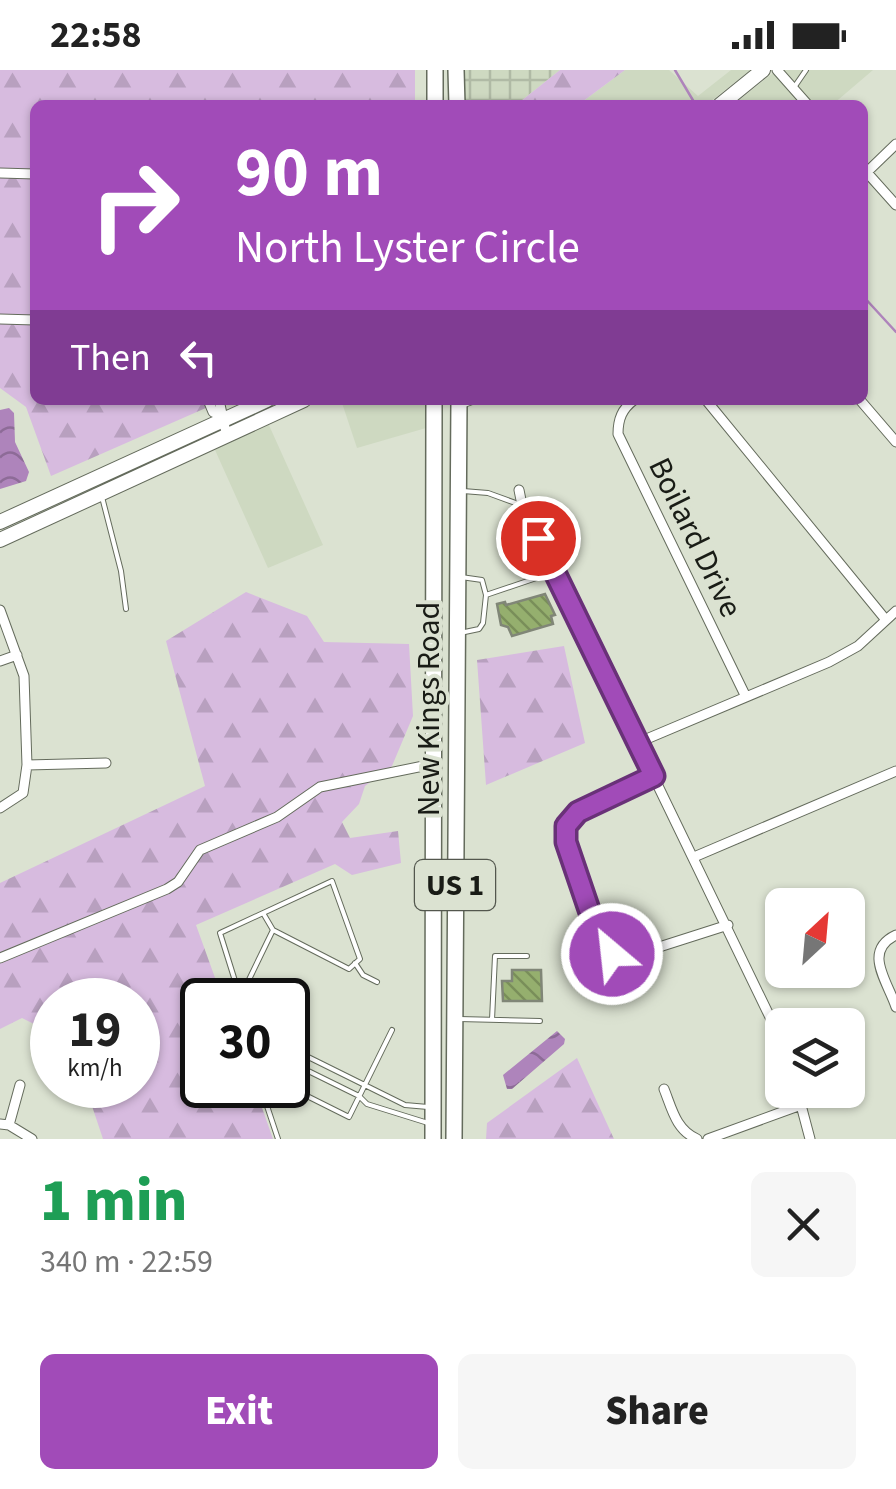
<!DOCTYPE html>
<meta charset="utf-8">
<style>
body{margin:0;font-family:"Source Sans 3",sans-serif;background:#f6f6f6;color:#222;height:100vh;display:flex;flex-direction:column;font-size:38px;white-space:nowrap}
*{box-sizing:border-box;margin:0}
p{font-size:32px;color:#767676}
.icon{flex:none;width:55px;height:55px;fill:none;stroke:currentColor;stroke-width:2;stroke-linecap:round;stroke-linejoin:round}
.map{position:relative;height:1069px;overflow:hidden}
.side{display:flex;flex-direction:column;background:#fff;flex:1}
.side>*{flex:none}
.banner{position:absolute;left:30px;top:30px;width:838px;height:305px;border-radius:15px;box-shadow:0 2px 8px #0004;background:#a14bb8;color:#fff;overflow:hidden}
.needle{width:65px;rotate:26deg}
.fabs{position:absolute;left:765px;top:818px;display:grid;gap:20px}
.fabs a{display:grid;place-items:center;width:100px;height:100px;border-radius:15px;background:#fff;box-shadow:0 2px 8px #0004;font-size:50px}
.speed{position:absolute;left:30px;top:908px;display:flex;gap:20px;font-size:50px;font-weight:700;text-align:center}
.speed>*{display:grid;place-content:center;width:130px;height:130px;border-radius:50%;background:#fff;box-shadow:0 2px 8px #0004;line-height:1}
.speed small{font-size:25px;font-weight:400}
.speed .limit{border:5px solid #111;border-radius:15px;background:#fff;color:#111}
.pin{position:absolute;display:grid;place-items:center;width:85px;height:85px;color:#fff;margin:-42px;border:5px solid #fff;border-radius:50%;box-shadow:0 2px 10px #0007}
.me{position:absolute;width:110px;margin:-55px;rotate:332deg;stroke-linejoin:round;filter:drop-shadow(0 0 8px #0008)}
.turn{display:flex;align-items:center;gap:35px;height:210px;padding:0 40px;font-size:45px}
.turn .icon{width:130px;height:130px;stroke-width:2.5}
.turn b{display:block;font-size:70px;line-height:85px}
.then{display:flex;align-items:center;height:95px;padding:0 40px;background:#0003;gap:20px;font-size:38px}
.round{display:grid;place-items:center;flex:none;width:105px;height:105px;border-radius:15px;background:#f6f6f6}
.headline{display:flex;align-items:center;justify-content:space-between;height:170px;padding:0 40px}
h1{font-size:60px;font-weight:800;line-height:75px;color:#1e9e55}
.cta{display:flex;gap:20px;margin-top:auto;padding:20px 40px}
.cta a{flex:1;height:115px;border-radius:15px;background:#a14bb8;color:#fff;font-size:40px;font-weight:800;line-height:115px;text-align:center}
.cta a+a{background:#f6f6f6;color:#222}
.status{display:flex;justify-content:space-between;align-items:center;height:70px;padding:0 50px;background:#fff;direction:ltr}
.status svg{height:28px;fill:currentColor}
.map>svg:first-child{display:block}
.built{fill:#ced9c1}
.industrial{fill:url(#industrial-grid)}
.forest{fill:url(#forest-firs)}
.water{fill:url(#water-waves)}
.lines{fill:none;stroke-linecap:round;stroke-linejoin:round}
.stream{stroke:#ae84bb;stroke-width:2.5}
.building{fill:url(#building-back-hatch);stroke:#808677;stroke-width:2.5}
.lane-casing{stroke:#646b5c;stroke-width:6}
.street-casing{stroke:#646b5c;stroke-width:11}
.primary-casing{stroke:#646b5c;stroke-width:16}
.highway-casing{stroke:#646b5c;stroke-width:18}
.lane{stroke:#fff;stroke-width:4}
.street{stroke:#fff;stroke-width:9}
.primary{stroke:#fff;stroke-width:14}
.highway{stroke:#fff;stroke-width:15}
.route-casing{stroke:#693178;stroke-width:25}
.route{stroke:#a14bb8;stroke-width:18}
.labels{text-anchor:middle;stroke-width:8;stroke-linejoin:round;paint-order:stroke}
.shield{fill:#dbe2d1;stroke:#53574e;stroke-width:2.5}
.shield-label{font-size:30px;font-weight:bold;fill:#191c16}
.street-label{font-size:32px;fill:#191c16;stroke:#dbe2d1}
</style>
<div class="status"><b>22:58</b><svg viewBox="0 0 49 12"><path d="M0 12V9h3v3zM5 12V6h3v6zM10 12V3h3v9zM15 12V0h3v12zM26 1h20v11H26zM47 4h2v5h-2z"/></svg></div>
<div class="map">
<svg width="896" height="1069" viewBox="0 0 896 1069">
<defs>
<pattern id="industrial-grid" width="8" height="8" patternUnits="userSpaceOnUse" patternTransform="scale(2.5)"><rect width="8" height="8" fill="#ced9c1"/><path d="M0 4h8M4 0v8" fill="none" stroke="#b0baa5"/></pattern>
<pattern id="forest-firs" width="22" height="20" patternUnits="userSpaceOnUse" patternTransform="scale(2.5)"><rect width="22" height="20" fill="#d7bbdf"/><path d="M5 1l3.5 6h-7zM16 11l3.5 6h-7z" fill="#b8a0bf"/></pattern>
<pattern id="water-waves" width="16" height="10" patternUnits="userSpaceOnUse" patternTransform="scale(2.5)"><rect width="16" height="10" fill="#ae84bb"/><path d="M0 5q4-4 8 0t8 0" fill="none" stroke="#8d6b97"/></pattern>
<pattern id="building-back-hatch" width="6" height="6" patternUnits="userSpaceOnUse" patternTransform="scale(2.5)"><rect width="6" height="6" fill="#95af6e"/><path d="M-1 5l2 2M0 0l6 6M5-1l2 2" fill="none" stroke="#798e59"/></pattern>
</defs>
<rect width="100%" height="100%" fill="#dbe2d1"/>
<path class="built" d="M 625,0 L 669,0 L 698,26 L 731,0 L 750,0 L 706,35 L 578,35 Z
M 777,0 L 873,0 L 832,35 L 733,35 Z
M 341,330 L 426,330 L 426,358 L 357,378 Z
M 268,353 L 323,475 L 268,498 L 215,380 Z"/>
<path class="industrial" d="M 464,0 L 560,0 L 516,35 L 464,35 Z"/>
<path class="forest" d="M 0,0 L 415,0 L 415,35 L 35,35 L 35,330 L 224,330 L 51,406 L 26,337 L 0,318 Z
M 560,0 L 625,0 L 578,35 L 516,35 Z
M 246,522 L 307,546 L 324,572 L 409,574 L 413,646 L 392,696 L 365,716 L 359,734 L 342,752 L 350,768 L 398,761 L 401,793 L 352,805 L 335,794 L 196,855 L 223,930 L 202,930 L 202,1015 L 254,1015 L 273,1069 L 103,1069 L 85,1015 L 138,1015 L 138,930 L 52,930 L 52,963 L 22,948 L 0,959 L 0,813 L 205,716 L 166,571 Z
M 564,576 L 585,673 L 486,715 L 477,590 Z
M 577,988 L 614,1069 L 486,1069 L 487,1053 Z"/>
<path class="water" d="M 9,338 L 14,343 L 15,372 L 29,402 L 26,411 L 0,419 L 0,340 Z
M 557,961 L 565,969 L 564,974 L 512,1019 L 507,1019 L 503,1005 Z"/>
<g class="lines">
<path class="stream" d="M 675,0 L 694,32
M 862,225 L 896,262"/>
</g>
<path class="building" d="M 545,524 L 555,545 L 551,546 L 553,554 L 512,566 L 508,557 L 501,555 L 497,534 L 505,532 L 506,535 Z
M 512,900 L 541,900 L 542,931 L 503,931 L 502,911 L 512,911 Z"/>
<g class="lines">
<defs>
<path id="lane" d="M 795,16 L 806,0
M 464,335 L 478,330
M 463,421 L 488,423 L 521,435
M 102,427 L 121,501 L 126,539
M 461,507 L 482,510 L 486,525 L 551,503
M 460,563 L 479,559 L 483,553 L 486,525
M 263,843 L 273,860
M 355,893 L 363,905 L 377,912
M 241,926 L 273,860 L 349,899 L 360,889 L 332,811 L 220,863 L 241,930
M 459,949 L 540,951
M 492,950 L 495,886 L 527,886
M 288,977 L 405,1035 L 428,1037
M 288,991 L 359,1026 L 367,1034 L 428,1053
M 266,1015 L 266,1033 L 278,1069
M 285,1015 L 349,1047 L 392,960"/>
<path id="street" d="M 777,0 L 808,35
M 862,97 L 896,135
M 867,102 L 896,74
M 0,103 L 35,104
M 0,249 L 35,250
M 208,330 L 213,342 L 220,345
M 219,330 L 227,367
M 634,330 C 622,339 618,349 618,364 L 746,627
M 706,330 L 886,550
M 860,330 L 896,372
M 519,420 L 522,435 L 782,972
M 0,540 L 24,606 L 27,695 L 23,723 L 0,738
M 0,591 L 17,585
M 637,673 L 829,592 L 858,576 L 896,541
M 27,695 L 106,693
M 654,706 L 578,742 L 566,756 L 566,772 L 600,872 L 612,884 L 631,886 L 728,855
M 694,787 L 896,701
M 896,865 C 862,881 888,912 896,937
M 0,888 L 167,819 L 178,812 L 200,780 L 277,747 L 320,717 L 433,694
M 664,1019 C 672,1039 676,1060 697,1069
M 797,1020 L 810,1069
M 0,1054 L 9,1055 L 32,1069
M 9,1055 L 20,1015
M 708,1069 L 801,1035"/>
<path id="primary" d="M 720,35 L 763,0
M 0,452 L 267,330
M 0,470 L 304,330"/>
<path id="highway" d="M 456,0 L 457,35
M 435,35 L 435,0
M 433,1069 L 434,330
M 454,1069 L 459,330"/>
</defs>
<use href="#lane" class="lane-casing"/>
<use href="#street" class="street-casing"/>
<use href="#primary" class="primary-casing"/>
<use href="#highway" class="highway-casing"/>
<use href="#lane" class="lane"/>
<use href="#street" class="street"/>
<use href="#primary" class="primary"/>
<use href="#highway" class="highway"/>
</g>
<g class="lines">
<defs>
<path id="route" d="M 538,468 L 654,706 L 578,742 L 566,756 L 566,772 L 600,872 L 612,884"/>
</defs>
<use href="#route" class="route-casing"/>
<use href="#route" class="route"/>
</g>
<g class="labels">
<rect class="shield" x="415" y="790" width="80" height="50" rx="8"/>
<g class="shield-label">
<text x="455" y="825">US 1</text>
</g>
<g class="street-label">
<text transform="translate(696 467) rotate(64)" y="11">Boilard Drive</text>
<text transform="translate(428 639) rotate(-90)" y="11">New Kings Road</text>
</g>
</g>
</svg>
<div class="fabs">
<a><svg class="needle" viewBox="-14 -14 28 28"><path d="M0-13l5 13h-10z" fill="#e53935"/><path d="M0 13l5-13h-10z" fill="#767676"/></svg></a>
<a><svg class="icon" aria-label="layers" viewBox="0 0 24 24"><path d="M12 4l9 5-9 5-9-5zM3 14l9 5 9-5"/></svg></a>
</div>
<div class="speed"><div>19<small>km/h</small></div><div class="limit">30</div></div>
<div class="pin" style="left:538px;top:468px;background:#d93025"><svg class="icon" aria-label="arrive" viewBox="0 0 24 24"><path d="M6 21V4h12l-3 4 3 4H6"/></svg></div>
<svg class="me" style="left:612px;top:884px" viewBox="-20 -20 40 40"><circle r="17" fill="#a14bb8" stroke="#fff" stroke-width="3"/><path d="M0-11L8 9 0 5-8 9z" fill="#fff"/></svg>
<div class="banner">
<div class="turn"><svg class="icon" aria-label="right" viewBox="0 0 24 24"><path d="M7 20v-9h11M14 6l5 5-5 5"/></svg><div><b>90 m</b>North Lyster Circle</div></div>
<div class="then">Then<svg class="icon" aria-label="left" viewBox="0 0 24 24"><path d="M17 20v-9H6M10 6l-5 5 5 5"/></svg></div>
</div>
</div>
<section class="side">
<div class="headline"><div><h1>1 min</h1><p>340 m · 22:59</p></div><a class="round"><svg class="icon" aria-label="close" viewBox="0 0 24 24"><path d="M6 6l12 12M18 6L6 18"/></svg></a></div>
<div class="cta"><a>Exit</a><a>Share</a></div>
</section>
